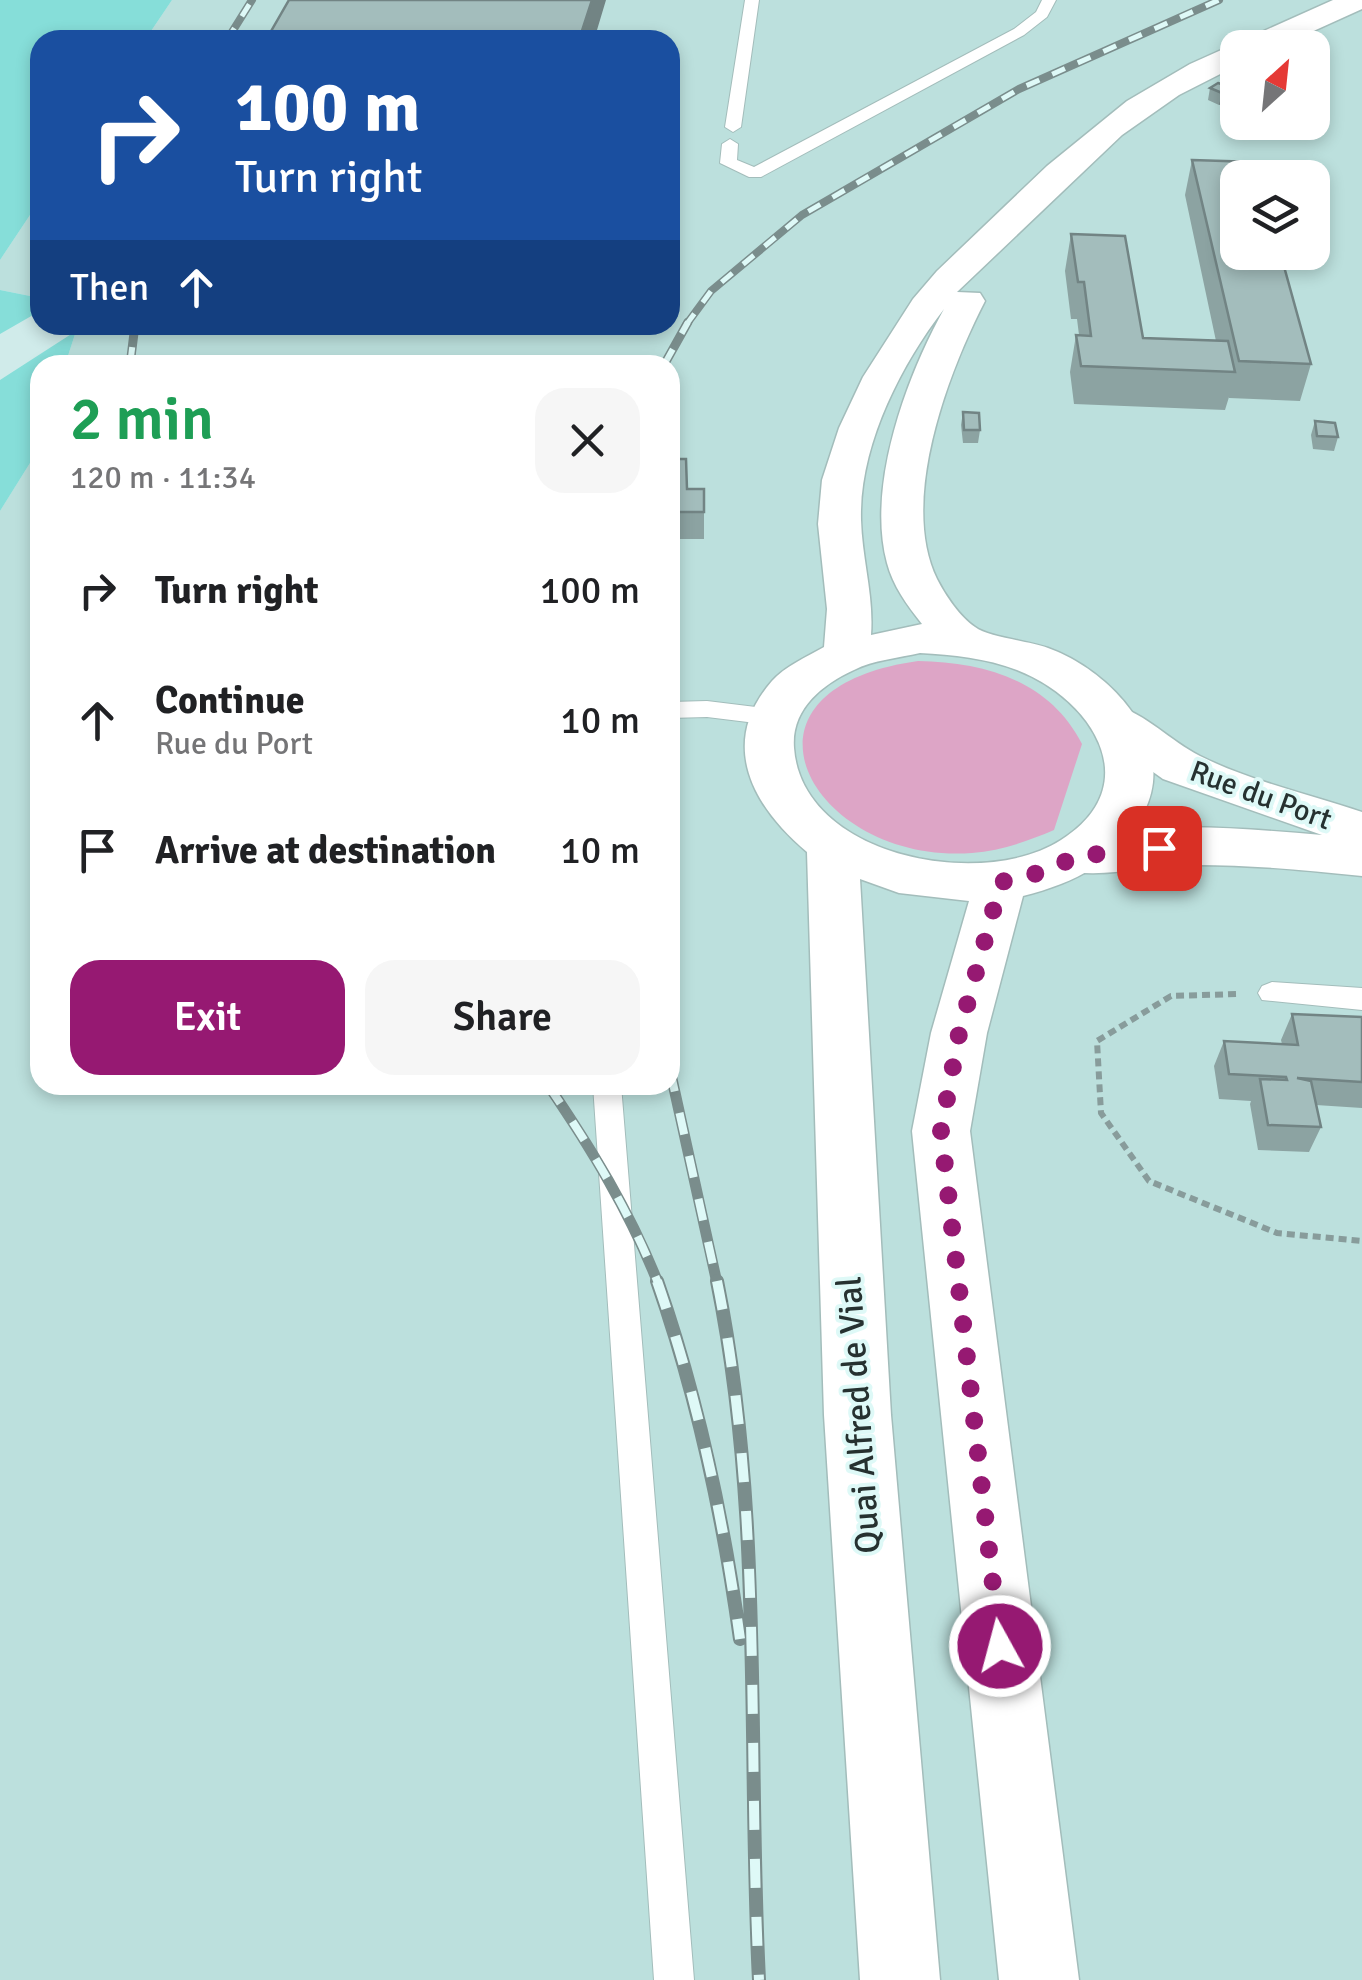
<!DOCTYPE html>
<meta charset="utf-8">
<style>
body{margin:0;font-family:Signika,sans-serif;background:#f6f6f6;color:#202124;height:100vh;display:flex;flex-direction:column;font-size:38px;white-space:nowrap}
*{box-sizing:border-box;margin:0}
p{font-size:32px;color:#757577}
.icon{flex:none;width:55px;height:55px;fill:none;stroke:currentColor;stroke-width:2;stroke-linecap:round;stroke-linejoin:round}
.map{position:relative;flex:1;overflow:hidden}
.side{position:absolute;left:30px;top:355px;width:650px;height:740px;display:flex;flex-direction:column;background:#fff;border-radius:30px;box-shadow:0 5px 15px #0003}
.side>*{flex:none}
.hud{position:absolute;left:30px;top:30px;width:650px;height:305px;border-radius:30px;box-shadow:0 5px 15px #0003;background:#1a4fa0;color:#fff;overflow:hidden}
.needle{width:65px;rotate:27deg}
.fabs{position:absolute;left:1220px;top:30px;display:grid;gap:20px}
.fabs a{display:grid;place-items:center;width:110px;height:110px;border-radius:20px;background:#fff;box-shadow:0 5px 15px #0003;font-size:50px}
.pin{position:absolute;display:grid;place-items:center;width:85px;height:85px;color:#fff;margin:-42px;border-radius:20px;box-shadow:0 5px 15px #0006}
.me{position:absolute;width:110px;margin:-55px;rotate:353deg;stroke-linejoin:round;filter:drop-shadow(0 0 8px #0008)}
.turn{display:flex;align-items:center;gap:35px;height:210px;padding:0 40px;font-size:45px}
.turn .icon{width:130px;height:130px;stroke-width:2.5}
.turn b{display:block;font-size:70px;line-height:85px}
.then{display:flex;align-items:center;height:95px;padding:0 40px;background:#0003;gap:20px;font-size:38px}
.round{display:grid;place-items:center;flex:none;width:105px;height:105px;border-radius:30px;background:#f6f6f6}
.head{display:flex;align-items:center;justify-content:space-between;height:170px;padding:0 40px}
h1{font-size:60px;font-weight:600;line-height:75px;color:#1e9e55}
.action{display:flex;gap:20px;margin-top:auto;padding:20px 40px}
.action a{flex:1;height:115px;border-radius:30px;background:#961972;color:#fff;font-size:40px;font-weight:600;line-height:115px;text-align:center}
.action a+a{background:#f6f6f6;color:#202124}
ul{padding:0;list-style:none}
li{display:flex;align-items:center;gap:30px;height:130px;padding:0 40px}
li div{flex:1}
li b{display:block;font-size:38px}
li em{font-style:normal}
.map>svg:first-child{display:block}
.built{fill:#bce0dd;fill-rule:evenodd}
.green{fill:#dda5c6}
.water{fill:#86ded9}
.lines{fill:none;stroke-linecap:round;stroke-linejoin:round}
.lane-casing{stroke:#a3bdbb;stroke-width:2}
.street-casing{stroke:#a3bdbb;stroke-width:3}
.secondary-casing{stroke:#a3bdbb;stroke-width:3}
.path{stroke:#889c9b;stroke-width:6;stroke-dasharray:8 5;stroke-linecap:butt}
.lane{fill:#fff;fill-rule:evenodd}
.street{fill:#fff;fill-rule:evenodd}
.secondary{fill:#fff;fill-rule:evenodd}
.rail-far3-casing{stroke:#7a8d8c;stroke-width:8}
.rail-far2-casing{stroke:#7a8d8c;stroke-width:9}
.rail-far1-casing{stroke:#7a8d8c;stroke-width:11}
.rail-casing{stroke:#7a8d8c;stroke-width:14}
.rail-far3{stroke:#def9f7;stroke-width:5;stroke-dasharray:14;stroke-linecap:butt}
.rail-far2{stroke:#def9f7;stroke-width:6;stroke-dasharray:18;stroke-linecap:butt}
.rail-far1{stroke:#def9f7;stroke-width:8;stroke-dasharray:22;stroke-linecap:butt}
.rail{stroke:#def9f7;stroke-width:10;stroke-dasharray:29;stroke-linecap:butt}
.wall{fill:#8ca3a2}
.shaded-wall{fill:#728484}
.building{fill:#a3bdbc;stroke:#728484;stroke-width:2.5}
.route{stroke:#961972;stroke-width:18;stroke-dasharray:0 32.4}
.labels{text-anchor:middle;stroke-width:8;stroke-linejoin:round;paint-order:stroke}
.street-label{font-size:30px;fill:#263130;stroke:#def9f7}
.near-street-label{font-size:35px;fill:#263130;stroke:#def9f7}
</style>
<div class="map">
<svg width="1362" height="1980" viewBox="0 0 1362 1980">
<rect width="100%" height="100%" fill="#d0ebea"/>
<path class="built" d="M 172,0 L 1362,0 L 1362,1980 L 0,1980 L 0,511 L 40,447 L 40,1085 L 670,1085 L 670,365 L 65,365 L 76,331 L 72,325 L 670,325 L 670,40 L 145,40 ZM 1238,48 L 1312,48 L 1312,122 L 1238,122 ZM 1238,178 L 1312,178 L 1312,252 L 1238,252 Z
M 40,200 L 40,298 L 0,290 L 0,260 Z"/>
<path class="green" d="M 918,661 C 985,662 1050,681 1082,744 L 1054,830 C 1028,841 1001,851 972,853 C 813,865 713,690 918,661 Z"/>
<path class="water" d="M 0,0 L 172,0 L 145,40 L 40,40 L 40,200 L 0,260 Z
M 0,290 L 40,298 L 40,311 L 0,334 Z
M 76,331 L 65,365 L 40,365 L 40,447 L 0,511 L 0,380 Z"/>
<g class="lines">
<defs>
<path id="lane" d="M 745,0 L 759,0 L 741,127 L 733,132 L 725,127 Z
M 1042,0 L 1056,0 L 1047,17 L 1024,35 L 761,177 L 749,177 L 720,163 L 722,144 L 730,139 L 738,144 L 737,160 L 754,167 L 1014,29 L 1036,12 Z
M 707,701 L 772,709 L 784,717 L 772,725 L 707,717 L 670,718 L 670,702 Z
M 1272,982 L 1362,988 L 1362,1010 L 1262,1000 L 1258,993 L 1262,986 Z
M 593,1085 L 621,1085 L 694,1980 L 654,1980 Z"/>
<path id="street" d="M 1114,705 C 1147,714 1170,741 1200,756 C 1250,781 1309,794 1362,812 L 1362,876 C 1303,870 1243,864 1183,865 C 1144,866 1097,880 1060,869 L 1052,856 L 1060,843 C 1142,819 1237,828 1322,835 L 1163,779 L 1097,732 L 1090,721 L 1097,710 Z"/>
<path id="secondary" d="M 1333,0 L 1362,0 L 1362,9 L 1276,48 L 1238,48 L 1238,65 L 1179,95 L 1122,135 L 957,292 L 980,293 L 985,301 C 948,373 899,501 937,579 C 945,595 960,617 975,627 C 988,637 1029,641 1048,648 C 1110,670 1179,743 1144,812 C 1119,861 1075,883 1023,896 L 987,1033 L 970,1131 L 1079,1980 L 999,1980 L 912,1131 L 931,1033 L 969,901 L 899,893 L 860,879 L 891,1415 L 940,1980 L 860,1980 L 824,1415 L 807,852 C 752,806 718,743 772,681 C 784,667 808,656 824,647 L 827,609 L 818,524 L 822,480 L 839,428 L 863,377 L 913,299 L 937,271 L 1047,166 L 1127,101 L 1190,64 ZM 944,309 C 907,376 866,485 887,563 C 893,586 907,605 922,624 L 871,635 C 874,596 862,559 861,520 C 859,447 900,366 944,309 ZM 920,653 C 953,655 986,658 1017,670 C 1092,699 1148,785 1061,840 C 982,891 802,857 794,748 C 791,710 821,685 854,670 C 873,660 899,658 920,653 Z"/>
</defs>
<use href="#lane" class="lane-casing"/>
<use href="#street" class="street-casing"/>
<use href="#secondary" class="secondary-casing"/>
<path class="path" d="M 1236,994 L 1171,996 L 1097,1041 L 1101,1113 L 1149,1181 L 1277,1233 L 1362,1241"/>
<use href="#lane" class="lane"/>
<use href="#street" class="street"/>
<use href="#secondary" class="secondary"/>
<defs>
<path id="rail-far3" d="M 227,40 L 252,0
M 686,325 L 711,291 L 802,215 L 1019,89 L 1219,0"/>
<path id="rail-far2" d="M 130,365 L 135,325
M 664,365 L 688,322"/>
<path id="rail-far1" d="M 670,1070 L 717,1283
M 548,1085 C 591,1148 630,1212 658,1283"/>
<path id="rail" d="M 657,1281 C 698,1398 723,1516 740,1639
M 717,1281 C 764,1512 747,1746 759,1980"/>
</defs>
<use href="#rail-far3" class="rail-far3-casing"/>
<use href="#rail-far2" class="rail-far2-casing"/>
<use href="#rail-far1" class="rail-far1-casing"/>
<use href="#rail" class="rail-casing"/>
<use href="#rail-far3" class="rail-far3"/>
<use href="#rail-far2" class="rail-far2"/>
<use href="#rail-far1" class="rail-far1"/>
<use href="#rail" class="rail"/>
</g>
<path class="wall" d="M 1218,83 L 1228,100 L 1219,105 L 1208,100 L 1210,88 Z
M 1192,160 L 1311,364 L 1300,401 L 1229,398 L 1229,397 L 1225,410 L 1074,404 L 1070,372 L 1076,335 L 1079,335 L 1077,319 L 1071,319 L 1065,271 L 1071,234 L 1143,338 L 1216,341 L 1185,195 Z
M 963,412 L 980,430 L 978,443 L 963,443 L 961,425 Z
M 1315,421 L 1338,437 L 1334,451 L 1313,449 L 1311,435 Z
M 670,459 L 687,489 L 704,489 L 704,539 L 670,539 Z
M 1292,1014 L 1362,1017 L 1362,1108 L 1316,1105 L 1321,1127 L 1309,1152 L 1258,1150 L 1250,1104 L 1251,1101 L 1219,1099 L 1214,1066 L 1224,1041 L 1282,1044 L 1281,1040 Z"/>
<path class="shaded-wall" d="M 592,0 L 606,0 L 594,40 L 579,40 Z
M 1231,87 L 1228,100 L 1219,105 L 1222,93 Z"/>
<path class="building" d="M 289,0 L 592,0 L 579,40 L 266,40 Z
M 1218,83 L 1231,87 L 1222,93 L 1210,88 Z
M 1192,160 L 1255,162 L 1259,178 L 1238,178 L 1238,252 L 1280,252 L 1311,364 L 1239,361 Z
M 1071,234 L 1125,236 L 1143,338 L 1228,341 L 1235,372 L 1081,366 L 1076,335 L 1091,336 L 1084,282 L 1078,282 Z
M 963,412 L 979,413 L 980,430 L 964,430 Z
M 1315,421 L 1335,423 L 1338,437 L 1317,436 Z
M 670,459 L 686,459 L 687,489 L 704,489 L 704,512 L 670,512 Z
M 1292,1014 L 1362,1017 L 1362,1082 L 1297,1078 L 1311,1081 L 1321,1127 L 1268,1125 L 1260,1079 L 1287,1080 L 1286,1077 L 1229,1074 L 1224,1041 L 1298,1045 Z"/>
<g class="lines">
<path class="route" d="M 1000,1646 L 941,1131 L 959,1034 L 1001,882 L 1042,872 L 1078,856 L 1159,848"/>
</g>
<g class="labels">
<g class="street-label">
<text transform="translate(1261 795) rotate(20)" y="10">Rue du Port</text>
</g>
<g class="near-street-label">
<text transform="translate(858 1415) rotate(-94)" y="12">Quai Alfred de Vial</text>
</g>
</g>
</svg>
<div class="fabs">
<a><svg class="needle" viewBox="-14 -14 28 28"><path d="M0-13l5 13h-10z" fill="#e53935"/><path d="M0 13l5-13h-10z" fill="#757577"/></svg></a>
<a><svg class="icon" aria-label="layers" viewBox="0 0 24 24"><path d="M12 4l9 5-9 5-9-5zM3 14l9 5 9-5"/></svg></a>
</div>
<div class="pin" style="left:1159px;top:848px;background:#d93025"><svg class="icon" aria-label="arrive" viewBox="0 0 24 24"><path d="M6 21V4h12l-3 4 3 4H6"/></svg></div>
<svg class="me" style="left:1000px;top:1646px" viewBox="-20 -20 40 40"><circle r="17" fill="#961972" stroke="#fff" stroke-width="3"/><path d="M0-11L8 9 0 5-8 9z" fill="#fff"/></svg>
<div class="hud">
<div class="turn"><svg class="icon" aria-label="right" viewBox="0 0 24 24"><path d="M7 20v-9h11M14 6l5 5-5 5"/></svg><div><b>100 m</b>Turn right</div></div>
<div class="then">Then<svg class="icon" aria-label="ahead" viewBox="0 0 24 24"><path d="M12 20V5M6 11l6-6 6 6"/></svg></div>
</div>
<section class="side">
<div class="head"><div><h1>2 min</h1><p>120 m · 11:34</p></div><a class="round"><svg class="icon" aria-label="close" viewBox="0 0 24 24"><path d="M6 6l12 12M18 6L6 18"/></svg></a></div>
<ul>
<li><svg class="icon" aria-label="right" viewBox="0 0 24 24"><path d="M7 20v-9h11M14 6l5 5-5 5"/></svg><div><b>Turn right</b></div><em>100 m</em></li>
<li><svg class="icon" aria-label="ahead" viewBox="0 0 24 24"><path d="M12 20V5M6 11l6-6 6 6"/></svg><div><b>Continue</b><p>Rue du Port</p></div><em>10 m</em></li>
<li><svg class="icon" aria-label="arrive" viewBox="0 0 24 24"><path d="M6 21V4h12l-3 4 3 4H6"/></svg><div><b>Arrive at destination</b></div><em>10 m</em></li>
</ul>
<div class="action"><a>Exit</a><a>Share</a></div>
</section>
</div>
